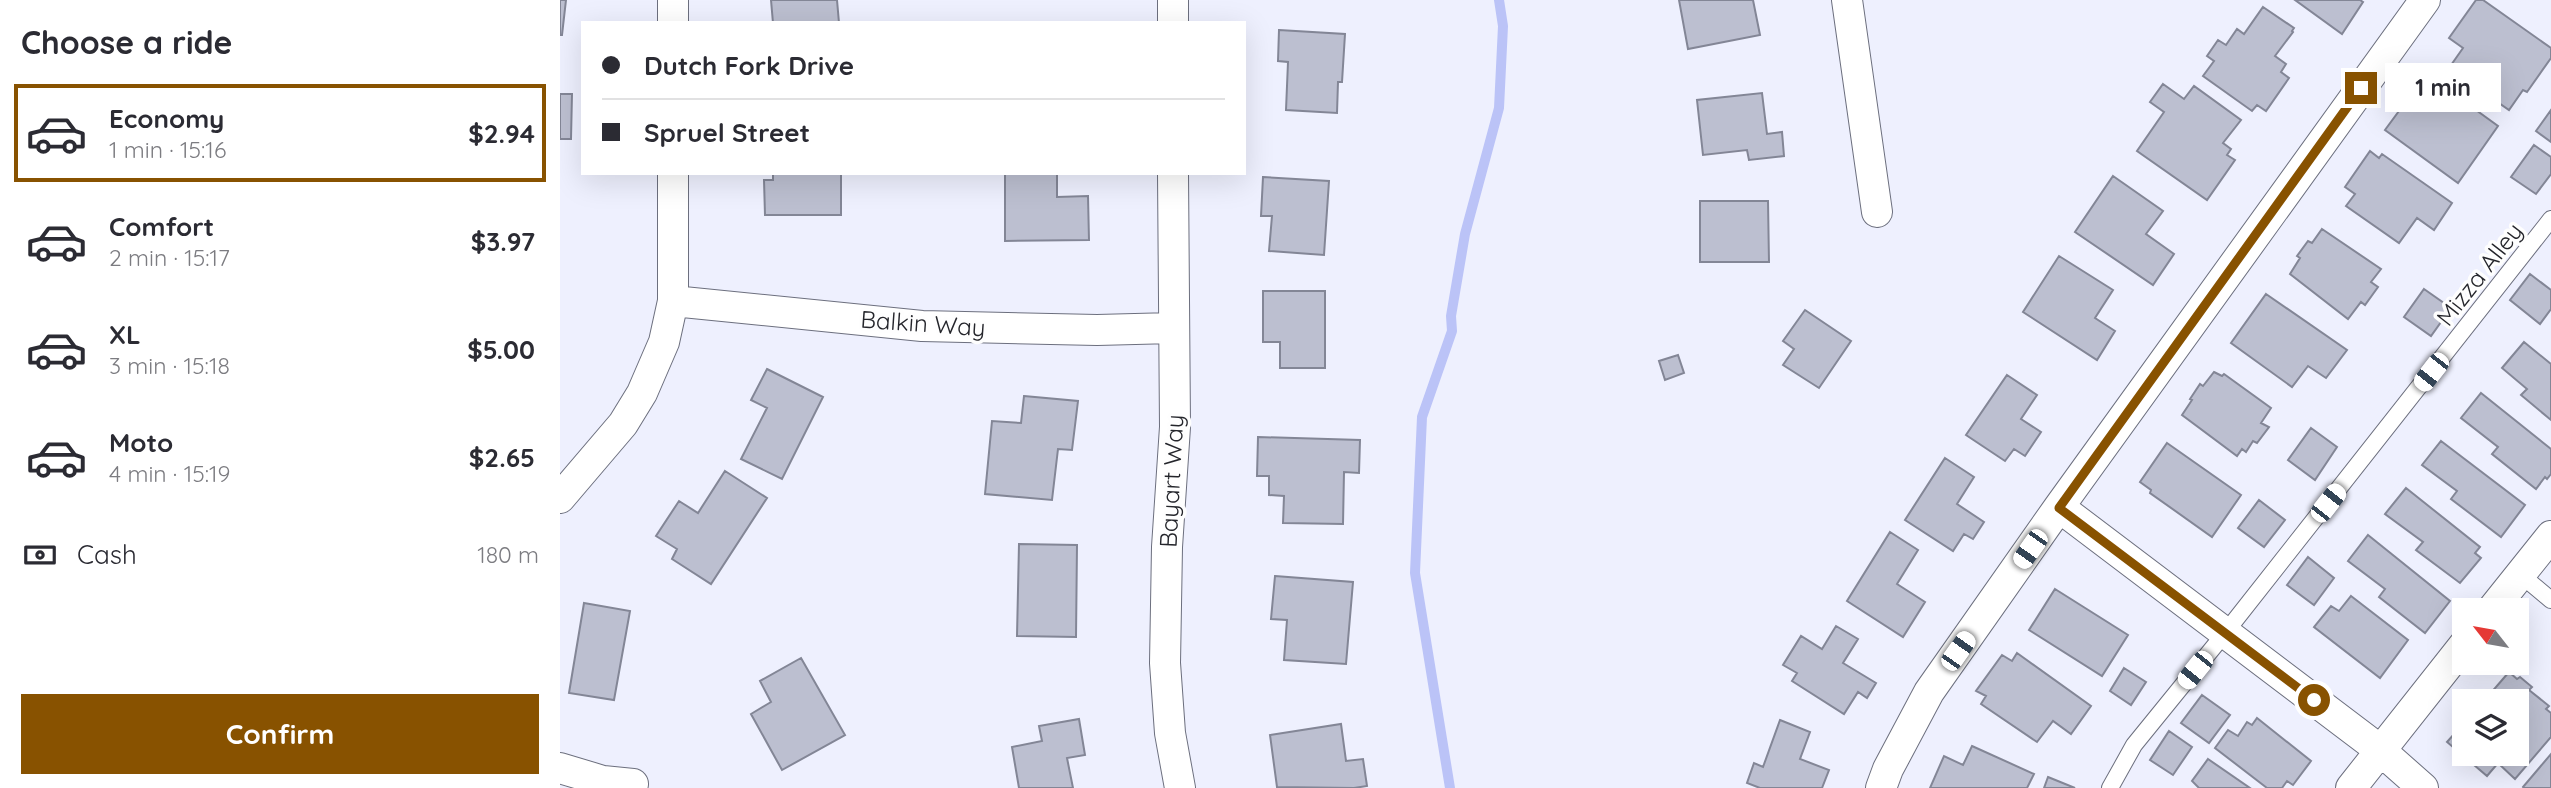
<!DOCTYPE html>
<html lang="en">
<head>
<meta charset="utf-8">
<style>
  :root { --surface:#fff; --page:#f7f7f7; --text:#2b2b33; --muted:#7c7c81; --line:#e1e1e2; --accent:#885200 }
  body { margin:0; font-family:Quicksand,sans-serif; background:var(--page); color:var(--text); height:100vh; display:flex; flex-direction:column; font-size:26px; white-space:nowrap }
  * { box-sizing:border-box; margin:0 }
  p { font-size:23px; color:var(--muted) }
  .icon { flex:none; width:38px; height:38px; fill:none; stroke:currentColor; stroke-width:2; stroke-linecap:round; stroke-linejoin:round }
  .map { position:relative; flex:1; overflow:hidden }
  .panel { display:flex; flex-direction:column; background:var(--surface); width:560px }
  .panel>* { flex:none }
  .guide { position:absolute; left:21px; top:21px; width:665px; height:154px; border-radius:0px; box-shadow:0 7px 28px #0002; display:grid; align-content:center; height:154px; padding:0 21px; background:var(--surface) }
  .needle { width:46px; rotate:301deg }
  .buttons { position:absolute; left:1892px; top:598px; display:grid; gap:14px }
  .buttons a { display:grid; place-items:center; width:77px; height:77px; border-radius:0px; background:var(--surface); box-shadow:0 7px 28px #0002; font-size:35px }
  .end { position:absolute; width:32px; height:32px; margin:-16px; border:9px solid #885200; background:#fff; box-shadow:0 0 0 4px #fff }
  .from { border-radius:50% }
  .bubble { position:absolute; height:49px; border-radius:0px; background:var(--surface); box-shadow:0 7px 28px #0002; font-size:23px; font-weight:800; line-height:49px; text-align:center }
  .car { position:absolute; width:21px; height:42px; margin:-21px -10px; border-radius:9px; box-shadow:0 0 5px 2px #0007; background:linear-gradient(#fff 24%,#345 0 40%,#fff 0 76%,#345 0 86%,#fff 0) }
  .guide b { display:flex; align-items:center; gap:24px; height:66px; font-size:26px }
  .guide b+b { border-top:2px solid var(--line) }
  .guide i { width:18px; height:18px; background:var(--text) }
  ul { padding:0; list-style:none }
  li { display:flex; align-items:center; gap:21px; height:98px; margin:0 14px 10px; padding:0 7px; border:4px solid transparent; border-radius:0px }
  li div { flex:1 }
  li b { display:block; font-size:26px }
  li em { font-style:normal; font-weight:800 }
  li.active { border-color:var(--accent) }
  li>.icon { width:63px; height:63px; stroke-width:1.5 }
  h2 { padding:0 21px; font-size:32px; line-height:84px }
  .pay { display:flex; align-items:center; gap:18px; height:77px; padding:0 21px; font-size:26px }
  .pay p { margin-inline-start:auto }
  .primary-button { display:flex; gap:14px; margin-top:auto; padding:14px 21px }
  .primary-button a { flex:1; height:80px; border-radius:0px; background:var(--accent); color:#fff; font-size:28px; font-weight:800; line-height:80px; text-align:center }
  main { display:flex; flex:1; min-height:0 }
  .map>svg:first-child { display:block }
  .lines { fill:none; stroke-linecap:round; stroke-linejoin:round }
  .stream { stroke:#bbc3f7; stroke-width:10 }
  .building { fill:#bcbfd0; stroke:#838696; stroke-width:2 }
  .lane-casing { stroke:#6c6f7e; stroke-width:18 }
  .street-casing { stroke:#6c6f7e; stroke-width:32 }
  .lane { stroke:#fff; stroke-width:16 }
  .street { stroke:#fff; stroke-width:30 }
  .route { stroke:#885200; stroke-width:9 }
  .labels { text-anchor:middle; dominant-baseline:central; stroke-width:7; stroke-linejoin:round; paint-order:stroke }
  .street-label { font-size:24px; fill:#24252b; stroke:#fefefe }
</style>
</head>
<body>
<main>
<section class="panel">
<h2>Choose a ride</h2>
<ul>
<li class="active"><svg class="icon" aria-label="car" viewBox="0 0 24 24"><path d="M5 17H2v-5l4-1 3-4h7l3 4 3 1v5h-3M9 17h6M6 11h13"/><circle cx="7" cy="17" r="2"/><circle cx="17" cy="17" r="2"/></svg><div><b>Economy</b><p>1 min · 15:16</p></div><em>$2.94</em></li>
<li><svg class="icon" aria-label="car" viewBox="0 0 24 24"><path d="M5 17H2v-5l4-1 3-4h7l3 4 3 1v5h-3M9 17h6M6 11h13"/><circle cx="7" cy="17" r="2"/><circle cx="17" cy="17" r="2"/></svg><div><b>Comfort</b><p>2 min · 15:17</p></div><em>$3.97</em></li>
<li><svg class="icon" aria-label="car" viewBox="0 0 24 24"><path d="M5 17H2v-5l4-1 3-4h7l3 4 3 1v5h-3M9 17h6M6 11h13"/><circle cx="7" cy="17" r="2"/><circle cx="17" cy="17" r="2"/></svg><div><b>XL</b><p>3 min · 15:18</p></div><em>$5.00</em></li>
<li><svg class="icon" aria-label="car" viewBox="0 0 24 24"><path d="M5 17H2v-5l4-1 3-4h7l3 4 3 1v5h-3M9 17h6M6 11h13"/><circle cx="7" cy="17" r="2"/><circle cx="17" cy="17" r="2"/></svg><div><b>Moto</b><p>4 min · 15:19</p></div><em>$2.65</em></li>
</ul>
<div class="pay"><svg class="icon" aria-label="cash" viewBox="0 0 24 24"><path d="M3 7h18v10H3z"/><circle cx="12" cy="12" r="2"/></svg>Cash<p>180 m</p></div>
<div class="primary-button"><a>Confirm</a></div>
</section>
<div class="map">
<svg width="1991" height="788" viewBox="0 0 1991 788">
  <rect width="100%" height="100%" fill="#eef0fe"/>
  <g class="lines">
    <!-- stream -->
    <path class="stream" d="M890 788 855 573 862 417 892 331 891 316 905 234 939 108 943 26 939 0"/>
  </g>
  <!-- building -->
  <path class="building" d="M0 0H6L2 35H0Z
    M211 0H277L279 23H213Z
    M1119 0H1193L1200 35 1128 49Z
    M1735 0H1800L1803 2 1782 34Z
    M1916 0H1923L1991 48V58L1967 92 1963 90 1949 110 1889 68 1903 48 1889 38Z
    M1703 7 1734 28 1732 31 1733 32 1715 56 1726 64 1721 72 1729 78 1706 111 1697 105 1692 111 1643 76 1654 61 1647 56 1658 40 1666 45 1677 29 1684 34Z
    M719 30 785 34 782 82H778L777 113 726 110 728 62 718 61Z
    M1603 84 1624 99 1634 86 1681 120 1663 143 1671 149 1667 155 1675 160 1647 200 1577 151 1604 112 1590 102Z
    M1880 84 1938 126 1898 183 1825 130 1856 88 1869 98Z
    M1202 93 1207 134 1222 132 1224 156 1189 160 1187 150 1143 155 1137 100Z
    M0 94H12L11 139H0Z
    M1991 110V142L1976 131Z
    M1974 145 1991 157V174L1976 194 1951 177Z
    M1810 151 1819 158 1822 154 1892 203 1874 230 1857 218 1839 243 1786 206 1795 194 1785 187Z
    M213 173H281V215H205L204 180H213Z
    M445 173H497V197L528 196 529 240 445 241Z
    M1553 176 1603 211 1586 234 1614 254 1593 285 1515 232Z
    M703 177 769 181 764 255 709 251 712 216H701Z
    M1140 201H1208L1209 262H1140Z
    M1762 229 1821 269 1811 282 1818 287 1805 305 1801 302 1788 319 1730 274 1740 258 1737 256 1748 241 1752 243Z
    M1499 256 1553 290 1535 318 1555 331 1537 360 1463 312Z
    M1970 274 1991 290V309L1980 324 1950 300Z
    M1864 289 1891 308 1871 336 1844 317Z
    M703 291H765V368H720V342H703Z
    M1706 294 1787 350 1766 378 1748 366 1732 387 1671 343Z
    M1245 310 1291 341 1259 388 1223 365 1234 349 1223 341Z
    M1964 342 1991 364V420L1961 395 1967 389 1942 368Z
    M1118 355 1124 373 1105 380 1099 361Z
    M207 369 263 397 222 479 181 459 207 408 191 400Z
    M1654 372 1662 376 1664 374 1711 408 1701 423 1709 427 1697 443 1693 441 1686 452 1682 449 1677 456 1622 415 1632 400 1630 399 1640 384 1643 386Z
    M1447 375 1477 395 1461 419 1481 432 1465 456 1454 449 1445 461 1406 435Z
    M1921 393 1991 449V474L1987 479 1985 477 1976 489 1932 454 1938 447 1901 418Z
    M464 396 518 401 512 450 498 449 492 500 425 494 432 421 461 423Z
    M1751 428 1777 447 1755 480 1728 460Z
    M698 437 800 440 799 473 784 472 783 524 723 523 724 496 709 495V476H697Z
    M1881 441 1965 505 1941 537 1891 499 1897 491 1862 465Z
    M1607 443 1681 495 1652 537 1590 493 1591 490 1580 482Z
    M1385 458 1414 477 1397 504 1424 522 1413 539 1404 534 1393 551 1345 520Z
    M165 471 207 498 151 584 112 559 117 549 96 536 119 501 138 513Z
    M1846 488 1920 547 1915 553 1921 558 1900 583 1856 550 1863 542 1825 514Z
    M1699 500 1725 520 1704 547 1678 528Z
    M1330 532 1358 550 1337 584 1365 602 1343 637 1287 601Z
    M1808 535 1890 601 1865 633 1819 597 1825 589 1788 561Z
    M459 544 517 545 516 637 457 636Z
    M1748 557 1774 578 1754 605 1727 585Z
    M715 576 793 582 786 664 724 660 727 620 711 619Z
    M1495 589 1568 635 1542 676 1469 630Z
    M1791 596 1848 640 1820 678 1754 627 1771 606 1779 611Z
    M24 603 70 611 54 700 9 693Z
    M1276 626 1298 639 1283 663 1316 683 1307 698 1298 692 1284 714 1232 681 1237 673 1223 665 1241 636 1262 649Z
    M1457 653 1531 706 1511 734 1493 721 1477 742 1421 704 1426 696 1416 691 1442 655 1452 661Z
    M241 658 285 735 222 770 191 714 211 702 200 681Z
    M1564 668 1586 682 1571 705 1550 691Z
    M1949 672 1957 679 1960 677 1972 687 1969 690 1989 706 1986 709 1991 713V737L1955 779 1938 763 1927 776 1887 742 1904 723V754H1956V702H1923Z
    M1642 695 1670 715 1649 743 1621 723Z
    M1697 718 1751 761 1733 785 1727 781 1722 788H1707L1655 748 1668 730 1678 736 1687 722 1692 725Z
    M519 719 525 755 507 758 513 788H459L452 747 482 741 479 726Z
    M1220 720 1250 732 1240 759 1269 770 1262 788H1200L1187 783 1194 763 1203 767Z
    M781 724 786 761 803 759 807 786 794 788 717 787 710 735Z
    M1609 731 1632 747 1613 775 1590 760Z
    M1412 746 1474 774 1467 788H1370L1384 756 1403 765Z
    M1991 754V788H1964L1963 787Z
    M1648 759 1690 788H1639L1632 781Z
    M1488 777 1515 788H1484Z"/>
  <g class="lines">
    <!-- lane casing -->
    <g class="lane-casing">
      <path id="lane" d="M1960 574 1991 600
        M1550 788 1574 745 1665 633 1991 219"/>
    </g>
    <!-- street casing -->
    <g class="street-casing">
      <path id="street" d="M113 0V23
        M613 0V23
        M1287 0 1317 212
        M613 173 615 427 607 547 605 663 610 733 620 788
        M113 301 362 326 537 330 613 328
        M0 498 63 424 82 393 104 342 113 301V173
        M1499 507 1820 750 1863 788
        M1931 611 1991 536
        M0 768 43 781 73 784
        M1321 788 1328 769 1369 692 1499 507 1865 0
        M1791 788 1904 645"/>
    </g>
    <!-- lane -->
    <use href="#lane" class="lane"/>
    <!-- street -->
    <use href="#street" class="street"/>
  </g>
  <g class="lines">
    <!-- route -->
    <path class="route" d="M1754 700 1499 508 1801 88"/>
  </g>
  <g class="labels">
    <!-- street labels -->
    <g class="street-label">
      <text transform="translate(1919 274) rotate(-52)">Mizza Alley</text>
      <text transform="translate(363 323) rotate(4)">Balkin Way</text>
      <text transform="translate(611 481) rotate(-87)">Bayart Way</text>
    </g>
  </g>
</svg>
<div class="buttons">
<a><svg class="needle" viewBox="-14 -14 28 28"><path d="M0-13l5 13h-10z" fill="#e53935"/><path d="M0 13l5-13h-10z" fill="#7c7c81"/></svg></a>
<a><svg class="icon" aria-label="layers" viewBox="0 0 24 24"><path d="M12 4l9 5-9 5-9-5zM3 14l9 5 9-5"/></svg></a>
</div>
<i class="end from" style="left:1754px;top:700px"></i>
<i class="end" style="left:1801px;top:88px"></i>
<div class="bubble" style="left:1825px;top:63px;width:116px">1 min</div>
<i class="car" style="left:1871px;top:372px;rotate:218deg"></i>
<i class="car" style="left:1768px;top:503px;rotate:38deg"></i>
<i class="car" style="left:1470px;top:549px;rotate:215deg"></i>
<i class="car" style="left:1398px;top:651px;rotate:35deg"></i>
<i class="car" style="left:1635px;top:670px;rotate:219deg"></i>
<div class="guide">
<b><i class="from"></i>Dutch Fork Drive</b>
<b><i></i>Spruel Street</b>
</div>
</div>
</main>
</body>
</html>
